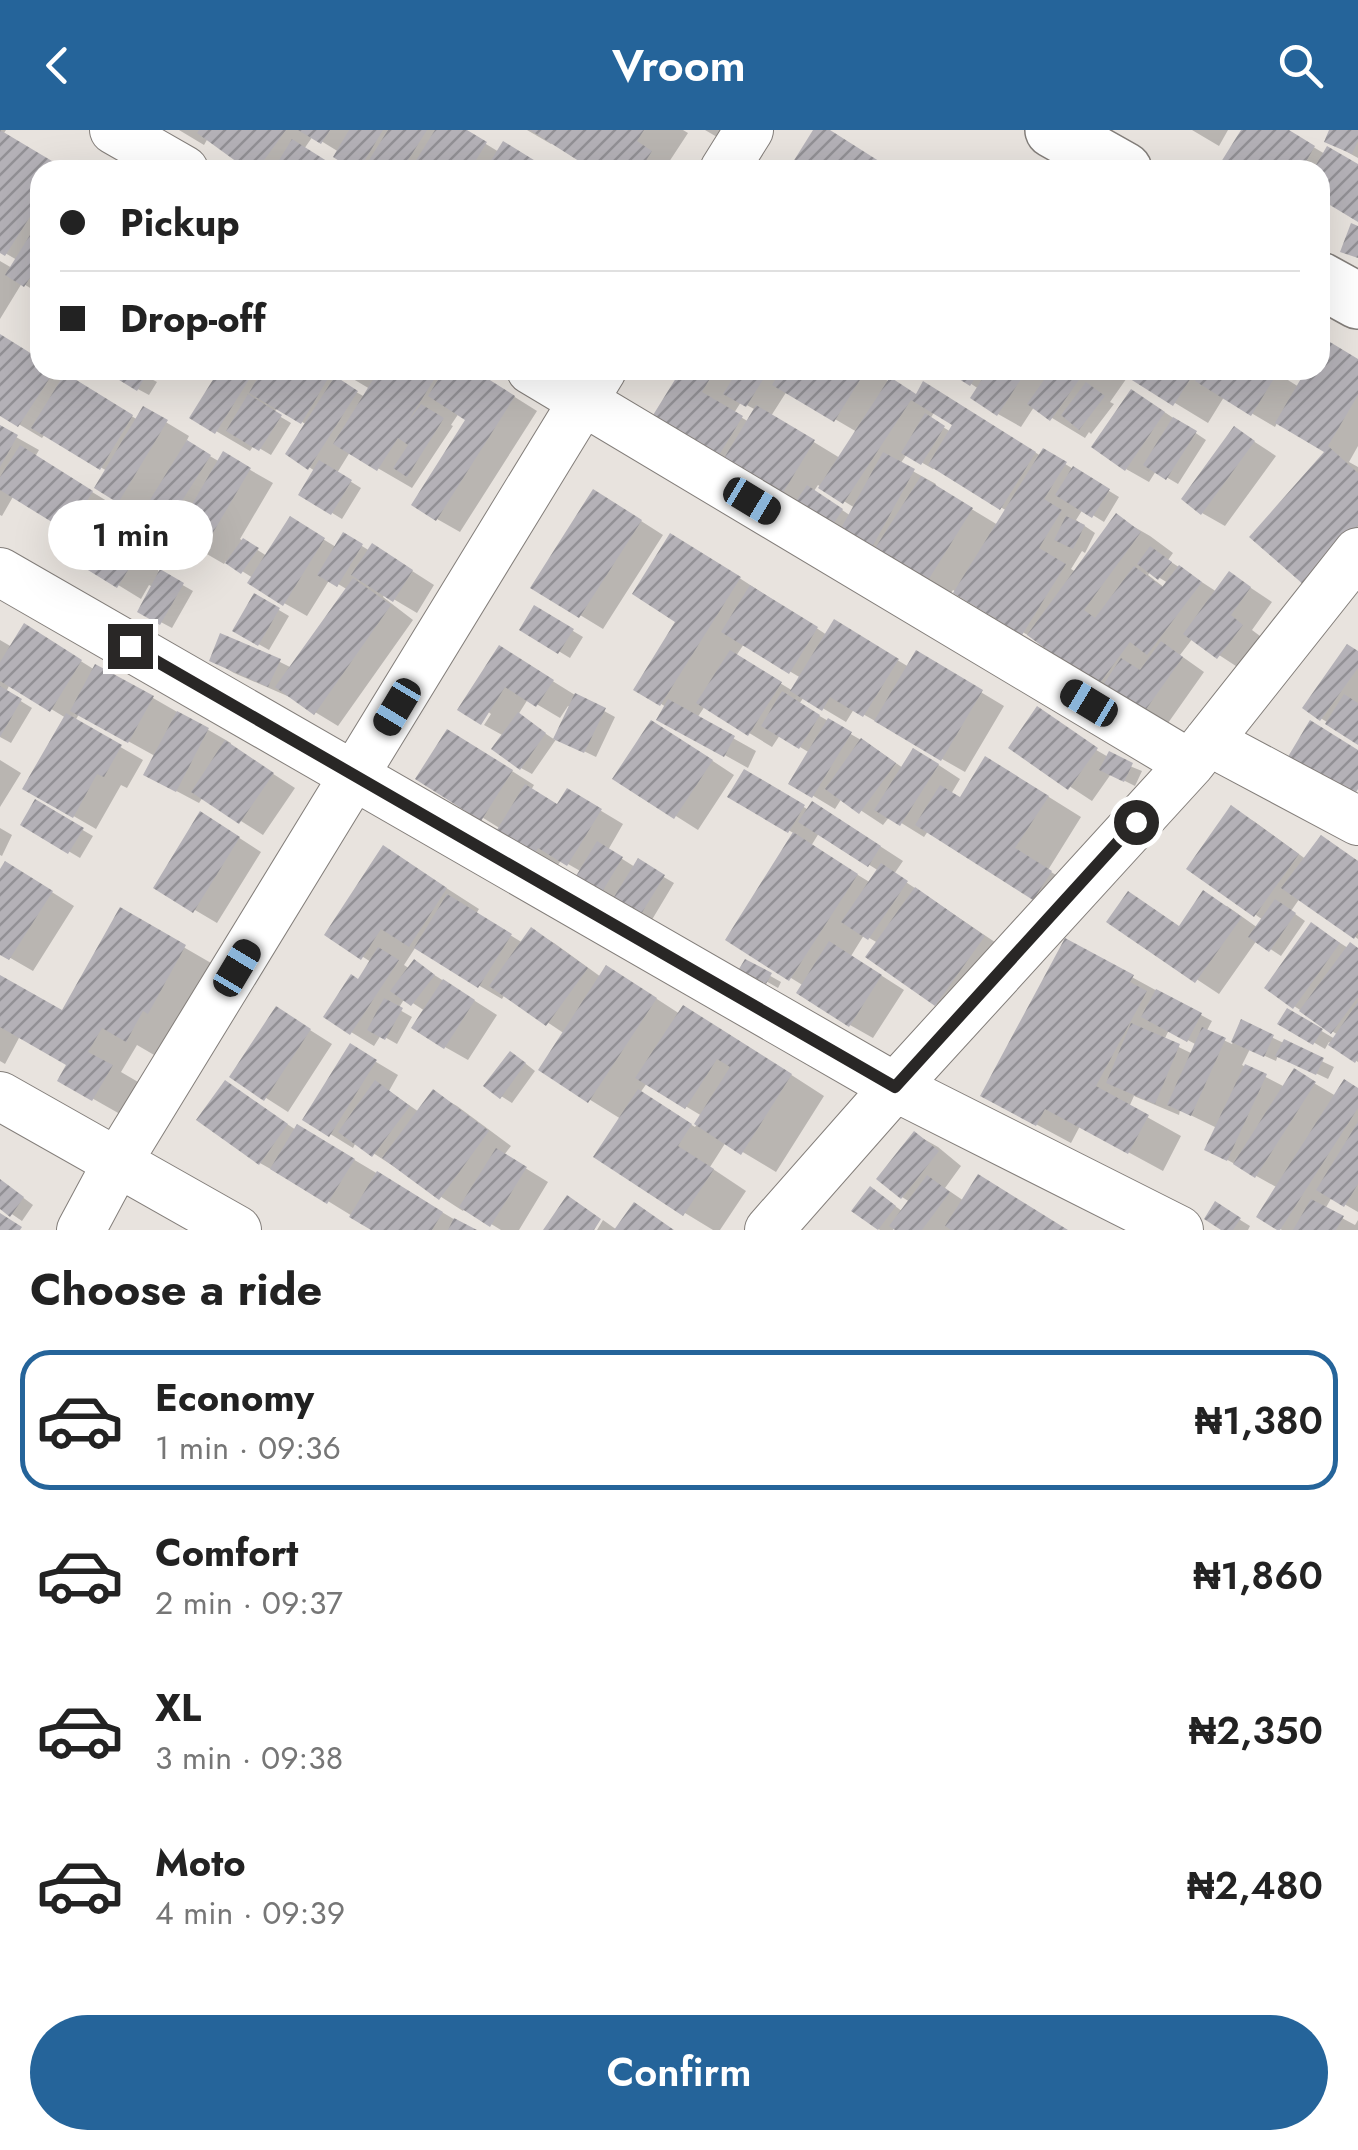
<!DOCTYPE html>
<html lang="en">
<head>
<meta charset="utf-8">
<style>
  :root { --surface:#fff; --page:#f2f2f2; --text:#222; --muted:#767676; --line:#e0e0e0; --accent:#25649a }
  body { margin:0; font-family:Jost,sans-serif; background:var(--page); color:var(--text); height:100vh; display:flex; flex-direction:column; font-size:38px; white-space:nowrap }
  * { box-sizing:border-box; margin:0 }
  p { font-size:32px; color:var(--muted) }
  .icon { flex:none; width:55px; height:55px; fill:none; stroke:currentColor; stroke-width:2; stroke-linecap:round; stroke-linejoin:round }
  .map { position:relative; height:1100px; overflow:hidden }
  .drawer { display:flex; flex-direction:column; background:var(--surface); flex:1 }
  .drawer>* { flex:none }
  .banner { position:absolute; left:30px; top:30px; width:1300px; height:220px; border-radius:30px; box-shadow:0 10px 40px #0002; display:grid; align-content:center; height:220px; padding:0 30px; background:var(--surface) }
  .end { position:absolute; width:45px; height:45px; margin:-22px; border:12px solid #292726; background:#fff; box-shadow:0 0 0 5px #fff }
  .from { border-radius:50% }
  .bubble { position:absolute; height:70px; border-radius:35px; background:var(--surface); box-shadow:0 10px 40px #0002; font-size:32px; font-weight:600; line-height:70px; text-align:center }
  .car { position:absolute; width:30px; height:60px; margin:-30px -15px; border-radius:12px; box-shadow:0 0 8px 2px #0007; background:linear-gradient(#222 24%,#8ab4d8 0 40%,#222 0 76%,#8ab4d8 0 86%,#222 0) }
  .banner b { display:flex; align-items:center; gap:35px; height:95px; font-size:38px }
  .banner b+b { border-top:2px solid var(--line) }
  .banner i { width:25px; height:25px; background:var(--text) }
  ul { padding:0; list-style:none }
  li { display:flex; align-items:center; gap:30px; height:140px; margin:0 20px 15px; padding:0 10px; border:5px solid transparent; border-radius:30px }
  li div { flex:1 }
  li b { display:block; font-size:38px }
  li em { font-style:normal; font-weight:600 }
  li.active { border-color:var(--accent) }
  li>.icon { width:90px; height:90px; stroke-width:1.5 }
  h2 { padding:0 30px; font-size:45px; line-height:120px }
  .action { display:flex; gap:20px; margin-top:auto; padding:20px 30px }
  .action a { flex:1; height:115px; border-radius:60px; background:var(--accent); color:#fff; font-size:40px; font-weight:600; line-height:115px; text-align:center }
  header { display:flex; justify-content:space-between; align-items:center; height:130px; padding:0 30px; background:var(--accent); color:#fff; font-size:45px; font-weight:600 }
  .map>svg:first-child { display:block }
  .shadow { fill:#0003; fill-rule:evenodd }
  .building { fill:url(#building-hatch) }
  .lines { fill:none; stroke-linecap:round; stroke-linejoin:round }
  .minor-casing { stroke:#837e7a; stroke-width:50 }
  .tertiary-casing { stroke:#837e7a; stroke-width:58 }
  .minor { stroke:#fff; stroke-width:48 }
  .tertiary { stroke:#fff; stroke-width:55 }
  .route { stroke:#292726; stroke-width:12 }
</style>
</head>
<body>
<header><svg class="icon" aria-label="back" viewBox="0 0 24 24"><path d="M15 5l-7 7 7 7"/></svg>Vroom<svg class="icon" aria-label="search" viewBox="0 0 24 24"><circle cx="10" cy="10" r="6"/><path d="M15 15l6 6"/></svg></header>
<div class="map">
<svg width="1358" height="1100" viewBox="0 0 1358 1100">
  <defs>
    <pattern id="building-hatch" width="6" height="6" patternUnits="userSpaceOnUse" patternTransform="scale(2.5)"><rect width="6" height="6" fill="#b4b1b7"/><path d="M-1 1l2-2M0 6l6-6M5 7l2-2" fill="none" stroke="#929095"/></pattern>
  </defs>
  <rect width="100%" height="100%" fill="#e8e3de"/>
  <!-- shadow -->
  <path class="shadow" d="M0 0H6L4 3 64 40H40V164L22 153 0 189V131L12 138 17 130 0 120Z
    M179 0H463L499 22 548 40H358L339 22 313 6 304 19 338 40H253L208 8 204 15Z
    M527 0H683L688 3 669 32 681 40H598L553 12 551 14Z
    M705 0H722L717 7Z
    M1192 0H1228L1219 16Z
    M1244 0H1285L1325 24 1358 37V89L1320 66V40H1219Z
    M1329 0H1358V28L1327 11 1331 1Z
    M0 206 40 231V240H55L138 290 144 279 189 306 186 312 220 332 224 325 273 353 240 409 267 426 313 403 336 417 344 405 370 421 395 430 434 455 417 483 385 464 383 467 413 490 338 596 292 568 234 543 212 530 280 532 292 538 348 460 330 449 307 486 284 473 253 448 226 431 224 434 176 406 179 401 145 380 142 384 97 357 107 341 45 304 42 308 0 283Z
    M1320 220 1358 231V316L1349 332 1358 337V451L1328 321 1278 291 1275 297 1224 267 1208 293 1129 245 1110 272 1114 274 1091 304 1089 302 1085 308 1034 277 1021 297 998 284 979 259 950 240H1272L1299 257 1304 250 1286 240H1320Z
    M102 240H144L142 244 157 252 149 265Z
    M222 240H317L365 267 370 259 338 240H472L537 281 460 402 437 389 469 290 459 283 451 295 453 296 412 358 350 322 337 343 361 358 342 389 301 364 315 341 289 324 307 295 278 277 274 283 291 293 271 325 254 315 250 321 192 287Z
    M684 240H867L917 266 958 274 1041 326 1044 321 1119 367 1104 392 1083 379 1076 390 1095 403 1085 423 1082 421 1071 439 1076 442 1117 387 1150 406 1173 423 1168 430 1217 462 1230 444 1272 472 1252 500 1264 509 1242 540 1193 508 1180 525 1204 542 1161 603 1049 518 953 460 951 463 717 328ZM787 261 857 302 840 328 771 286ZM741 272 756 280 749 292 734 283ZM935 281 956 294 951 302 930 289ZM907 324 933 339 935 337 1007 381 998 395 935 357 936 354 900 334ZM818 355 855 378 851 386 814 361ZM1150 442 1168 453 1165 458 1148 445Z
    M1154 275 1206 310 1178 354 1156 341 1149 352 1126 339Z
    M0 298 39 320 35 327 115 376 110 384 170 421 158 441 193 461 172 498 140 481 153 457 149 455 141 469 66 423 77 404 14 365 2 386 0 385Z
    M1235 299 1276 326 1225 396 1202 383Z
    M616 375 663 405 603 499 534 457Z
    M704 425 827 505 857 506 909 537 917 524 1004 576 965 642 854 579 846 592 804 567 799 574 873 617 903 638 937 634 960 649 951 664 961 669 1020 649 1081 687 1048 740 1084 763 1068 788 928 701 924 707 890 686 883 695 842 668 835 679 792 653 810 623 780 605 772 617 705 576 697 588 756 621 748 638 660 589 666 577 637 559 678 491ZM744 514 801 548 793 561 736 526Z
    M255 466 289 486 269 520 235 501Z
    M535 478 583 507 570 528 522 499Z
    M0 510 12 517 47 510 95 540 153 568 231 613 230 616 295 658 263 705 203 667 199 673 169 657 155 626 79 584 75 591 143 630 127 658 121 655 96 699 25 658 66 588 10 554 6 562 32 578 11 613 0 607Z
    M1358 523V612L1305 578Z
    M522 532 575 565 615 587 596 627 557 608 532 644 521 638 504 606 484 595 491 584 487 581ZM528 569 560 588 568 576 571 577 555 610 518 585Z
    M675 606 734 645 698 700 616 648Z
    M1086 614 1110 628 1142 641 1135 656 1111 644 1092 671 1011 618Z
    M471 615 534 655 531 660 558 676 568 661 623 694 608 720 635 737 638 732 674 753 650 793 611 771 582 742 561 730 554 742 501 699 419 648Z
    M0 630 21 643 0 677Z
    M745 642 807 679 835 687 903 731 894 744 1017 827 970 893 936 874 878 813 864 805 851 826 904 860 873 908 850 895 804 856 728 809 795 704 731 666ZM819 703 879 741 871 753 811 716Z
    M36 673 93 706 80 728 23 694Z
    M1232 679 1255 692 1307 730 1322 708 1358 731V809L1300 768 1291 781 1305 791 1281 826 1257 810 1219 864 1110 792 1179 797 1227 776 1258 798 1263 790 1190 738Z
    M0 698 12 705 2 726 0 725Z
    M224 698 261 722 217 793 156 757Z
    M384 718 479 779 476 784 523 813 532 800 554 813 601 847 640 858 680 884 717 897 824 966 776 1042 726 1012 710 1037 746 1061 720 1100H713L685 1083 597 1026 621 989 542 940 565 904 505 864 502 869 415 818 404 835 410 839H425L497 885 468 930 445 917 425 881 405 868 398 879 412 887 397 914 381 905 374 916 351 902 359 852 371 832 327 804ZM647 953 702 986 695 997 640 963Z
    M0 743 28 747 74 776 33 841 0 822Z
    M121 781 218 837 161 929 137 915 121 942 145 956 127 988 60 950 69 934 20 906 5 934 0 931V848L63 883Z
    M1312 795 1348 818 1358 819V932L1329 912 1325 919 1281 893 1288 881 1335 909 1338 905 1294 876Z
    M1066 811 1212 891 1206 902 1232 914 1242 893 1334 937 1328 949 1278 925 1276 931 1250 919 1242 935 1285 957 1295 942 1336 966 1358 960V1082L1332 1067 1325 1079 1355 1095 1358 1090V1100H1282L1260 1086 1278 1058 1208 1019 1217 998 1180 980 1179 985 1134 966 1129 977 1181 1006 1163 1041 1080 996 1071 1013 1017 984ZM1169 900 1197 915 1193 924 1164 910Z
    M746 832 781 852 778 858 743 838Z
    M299 893 332 914 288 982 232 946Z
    M351 917 398 945 389 961 419 982 434 963 457 976 511 1016 504 1025 548 1052 519 1100H501L465 1078 463 1081 356 1012 353 1018 306 989Z
    M521 930 535 941 512 973 501 966Z
    M226 953 296 1000 321 1010 472 1100H375L284 1044 283 1046 260 1033Z
    M915 1004 938 1017 961 1036 945 1058 964 1071 1065 1100H899L895 1097 893 1100H880L855 1081 881 1065 903 1082 910 1072 902 1067Z
    M0 1056 13 1060 33 1075 22 1091 0 1076Z
    M1216 1075 1250 1096 1248 1100H1226Z
    M603 1090 617 1100H597Z"/>
  <!-- building -->
  <path class="building" d="M0 0 62 37 60 40H40V71L5 126 0 123Z
    M199 0H286L257 40H248L197 3Z
    M298 0H330L321 14Z
    M349 0H383L359 40H353L333 27Z
    M388 0H427L402 40H368L364 38Z
    M435 0H467L487 12 470 40H410Z
    M530 0H644L637 11 652 21 640 40H593Z
    M813 0H830L893 40H788Z
    M1241 0H1289L1315 16 1301 40H1216Z
    M1329 0H1358V11L1352 24 1324 12Z
    M292 9 341 40H273Z
    M503 11 550 40H485Z
    M1327 16 1358 34V92L1320 69V40H1313Z
    M40 89V132L24 157 5 145Z
    M1351 93 1358 96V128L1340 122Z
    M0 204 40 229V240H55L18 297 0 286Z
    M1325 209 1358 229V265L1328 316 1358 343V395L1304 455 1249 407 1324 322 1275 293 1306 240H1320V217Z
    M114 240H141L147 244 137 261 111 245Z
    M219 240H255L215 304 189 288Z
    M262 240H321L330 245 301 294 249 263Z
    M379 240H440L407 293 421 274 444 288 407 347 393 338 408 315 398 308 377 341 333 314Z
    M444 240H474L515 266 436 391 411 375 465 290 428 266Z
    M681 240H715L702 262 743 286 716 330 650 290Z
    M738 240H769L746 277 723 264Z
    M781 240H866L834 292 772 255Z
    M945 240H980L970 256Z
    M988 240H1027L997 286 970 268Z
    M1051 240H1086L1050 291 1027 274Z
    M1116 240H1196L1173 276Z
    M1202 240H1275L1278 242 1251 286 1195 251Z
    M65 243 133 285 100 340 31 298Z
    M335 246 358 261 308 340 285 324Z
    M890 247 916 264 923 251 1036 322 1000 380 928 335 952 295 911 270 843 374 818 358Z
    M1086 252 1105 266 1079 300 1061 285Z
    M1131 259 1165 282 1125 341 1091 317Z
    M248 264 282 285 259 321 226 301Z
    M756 275 815 310 781 366 723 330Z
    M143 276 168 290 118 373 94 358Z
    M925 283 945 296 921 335 901 323Z
    M1173 287 1197 301 1166 350 1143 335Z
    M0 295 18 305 0 337Z
    M1234 296 1255 311 1201 385 1181 369Z
    M187 310 211 325 166 396 143 381Z
    M20 315 93 361 68 402 0 360V347Z
    M1043 318 1067 332 1044 369 1062 380 1039 418 1066 434 1022 505 953 463Z
    M223 321 251 338 201 423 173 407Z
    M883 322 915 339 871 419 839 402Z
    M319 330 352 350 331 385 298 365Z
    M1073 336 1110 359 1092 388 1055 365Z
    M921 346 973 378 927 452 874 420Z
    M807 355 843 379 825 407 788 383Z
    M593 359 642 390 579 488 530 458Z
    M94 372 149 406 117 458 62 424Z
    M1116 383 1141 402 1084 480 1095 488 1134 436 1162 457 1179 435 1202 452 1147 525 1130 512 1097 557 1027 505Z
    M290 386 325 408 283 476 247 453Z
    M1066 386 1085 395 1073 419 1054 410Z
    M343 402 363 414 337 457 317 445Z
    M670 403 741 447 660 576 633 560 675 492 632 464Z
    M243 408 259 418 241 444 225 433Z
    M372 413 413 440 393 472 351 445Z
    M1150 416 1172 432 1158 450 1137 434Z
    M160 439 184 453 160 495 137 482Z
    M1229 441 1251 457 1231 485 1243 495 1217 529 1183 504Z
    M353 448 391 475 314 585 275 557Z
    M750 455 818 497 789 544 721 502Z
    M254 463 280 478 258 516 232 501Z
    M534 475 574 499 558 524 519 500Z
    M834 489 899 529 863 587 830 567 822 581 790 561Z
    M24 493 82 530 50 582 0 551V532Z
    M220 503 281 529 268 557 209 531Z
    M1161 511 1183 527 1137 592 1097 564 1121 528 1140 540Z
    M1347 514 1358 521V538L1320 591 1302 578Z
    M499 515 554 550 536 577 505 557 481 595 457 580Z
    M730 520 782 552 748 606 696 573Z
    M916 520 983 560 941 631 874 591Z
    M95 534 154 566 128 613 70 581Z
    M0 556 22 569 0 607Z
    M782 561 820 585 799 619 761 596Z
    M575 563 606 578 584 623 553 609Z
    M1344 564 1358 573V615L1325 594Z
    M668 569 735 606 724 627 656 590Z
    M1037 576 1098 618 1068 660 1008 618Z
    M177 581 209 598 176 662 143 645Z
    M518 582 546 603 520 640 491 619Z
    M66 583 122 615 104 647 97 644 73 688 22 659Z
    M828 588 852 602 812 668 788 654Z
    M651 590 713 630 674 689 612 649Z
    M1310 590 1358 620V659L1348 675 1283 635Z
    M447 599 513 640 481 691 415 649Z
    M861 608 896 633 859 684 825 659Z
    M225 610 274 643 239 694 191 662Z
    M913 618 939 634 900 696 874 680Z
    M1109 621 1133 633 1124 652 1099 640Z
    M985 626 1049 666 1015 718 1052 741 1033 770 915 695 940 655 960 667Z
    M744 639 805 675 788 703 727 667Z
    M525 654 557 674 567 658 602 679 567 736 538 718 530 731 492 708Z
    M35 669 84 698 68 724 20 695Z
    M812 671 881 716 868 737 798 692Z
    M1231 675 1299 724 1254 787 1186 739Z
    M200 681 240 707 193 783 153 758Z
    M793 702 858 744 789 851 725 810Z
    M1321 705 1358 731V803L1354 809 1281 758Z
    M597 711 623 727 599 767 573 751Z
    M383 715 447 758 409 817 381 799 361 830 324 805Z
    M638 728 665 745 638 789 611 772Z
    M5 731 53 761 9 830 0 825V739Z
    M881 733 908 751 868 810 841 792Z
    M915 757 985 806 935 876 865 827Z
    M1203 760 1242 787 1195 853 1106 792 1128 761 1179 796Z
    M447 764 512 804 478 858 414 818Z
    M1275 769 1296 783 1269 822 1248 807Z
    M120 777 186 815 148 884 143 881 126 912 102 898 88 922 113 935 92 971 57 951 66 935 0 897V845L62 880Z
    M1311 792 1340 813 1293 879 1264 858Z
    M531 797 588 838 546 896 489 856Z
    M1065 808 1134 845 1130 852 1147 861 1096 956 1149 985 1128 1024 1045 979 1036 996 980 966Z
    M829 811 882 845 849 897 796 863Z
    M1350 812 1358 818V867L1331 904 1299 881Z
    M378 817 399 830 350 905 323 887 351 844 358 849Z
    M414 829 435 845 411 876 390 861Z
    M745 829 772 843 766 854 739 839Z
    M606 835 657 868 588 973 538 940Z
    M443 849 475 870 444 919 411 898Z
    M1156 859 1202 883 1187 912 1141 887Z
    M384 868 403 878 385 910 367 900Z
    M1358 872V928L1355 933 1328 915Z
    M683 875 792 944 741 1025 694 994 730 937 717 929 685 979 635 948Z
    M276 876 311 899 264 971 229 947Z
    M1287 878 1323 899 1313 915 1277 894Z
    M1241 889 1274 905 1264 927 1231 912Z
    M1131 893 1180 914 1155 974 1106 953Z
    M1202 897 1226 908 1191 986 1167 975Z
    M1284 909 1324 928 1316 945 1275 926Z
    M350 913 377 930 329 1007 302 990Z
    M510 921 526 933 500 969 483 956Z
    M1245 934 1267 944 1227 1031 1204 1020Z
    M1294 938 1316 952 1255 1048 1233 1034Z
    M1344 949 1358 958V978L1280 1100H1277L1256 1087Z
    M225 950 288 994 259 1035 196 990Z
    M375 950 410 976 372 1027 338 1002Z
    M433 959 489 1001 439 1070 382 1028Z
    M638 959 692 994 678 1016 714 1039 683 1086 593 1027Z
    M1358 992V1054L1344 1077 1316 1060Z
    M297 994 355 1029 327 1074 270 1039Z
    M914 1001 939 1021 901 1069 876 1049Z
    M496 1018 527 1037 490 1097 459 1077Z
    M377 1041 443 1082 432 1100H371L349 1087Z
    M978 1044 1068 1100H951L945 1096Z
    M927 1045 950 1062 922 1100H895L889 1096Z
    M0 1049 24 1067 10 1087 0 1079Z
    M870 1056 896 1076 878 1100 851 1081Z
    M567 1065 601 1089 594 1100H543Z
    M1311 1069 1344 1086 1336 1100H1293Z
    M1215 1071 1241 1088 1233 1100H1221L1204 1089Z
    M634 1072 674 1100H614Z
    M0 1083 22 1097 20 1100H0Z
    M454 1088 477 1100H448Z"/>
  <g class="lines">
    <!-- minor casing -->
    <g class="minor-casing">
      <path id="minor" d="M114 0 184 40
        M724 40 749 0
        M531 240 1190 634
        M0 442 895 957 1179 1100
        M1208 611 1358 691
        M0 966 237 1100
        M81 1100 118 1031 602 240
        M769 1100 895 957 1190 634 1358 422"/>
    </g>
    <!-- tertiary casing -->
    <g class="tertiary-casing">
      <path id="tertiary" d="M1053 0 1124 40
        M1320 150 1358 171"/>
    </g>
    <!-- minor -->
    <use href="#minor" class="minor"/>
    <!-- tertiary -->
    <use href="#tertiary" class="tertiary"/>
  </g>
  <g class="lines">
    <!-- route -->
    <path class="route" d="M130 516 895 957 1136 692"/>
  </g>
</svg>
<i class="end from" style="left:1136px;top:692px"></i>
<i class="end" style="left:130px;top:516px"></i>
<div class="bubble" style="left:48px;top:370px;width:165px">1 min</div>
<i class="car" style="left:752px;top:371px;rotate:121deg"></i>
<i class="car" style="left:1089px;top:573px;rotate:301deg"></i>
<i class="car" style="left:397px;top:577px;rotate:211deg"></i>
<i class="car" style="left:237px;top:838px;rotate:31deg"></i>
<div class="banner">
<b><i class="from"></i>Pickup</b>
<b><i></i>Drop-off</b>
</div>
</div>
<section class="drawer">
<h2>Choose a ride</h2>
<ul>
<li class="active"><svg class="icon" aria-label="car" viewBox="0 0 24 24"><path d="M5 17H2v-5l4-1 3-4h7l3 4 3 1v5h-3M9 17h6M6 11h13"/><circle cx="7" cy="17" r="2"/><circle cx="17" cy="17" r="2"/></svg><div><b>Economy</b><p>1 min · 09:36</p></div><em>₦1,380</em></li>
<li><svg class="icon" aria-label="car" viewBox="0 0 24 24"><path d="M5 17H2v-5l4-1 3-4h7l3 4 3 1v5h-3M9 17h6M6 11h13"/><circle cx="7" cy="17" r="2"/><circle cx="17" cy="17" r="2"/></svg><div><b>Comfort</b><p>2 min · 09:37</p></div><em>₦1,860</em></li>
<li><svg class="icon" aria-label="car" viewBox="0 0 24 24"><path d="M5 17H2v-5l4-1 3-4h7l3 4 3 1v5h-3M9 17h6M6 11h13"/><circle cx="7" cy="17" r="2"/><circle cx="17" cy="17" r="2"/></svg><div><b>XL</b><p>3 min · 09:38</p></div><em>₦2,350</em></li>
<li><svg class="icon" aria-label="car" viewBox="0 0 24 24"><path d="M5 17H2v-5l4-1 3-4h7l3 4 3 1v5h-3M9 17h6M6 11h13"/><circle cx="7" cy="17" r="2"/><circle cx="17" cy="17" r="2"/></svg><div><b>Moto</b><p>4 min · 09:39</p></div><em>₦2,480</em></li>
</ul>
<div class="action"><a>Confirm</a></div>
</section>
</body>
</html>
